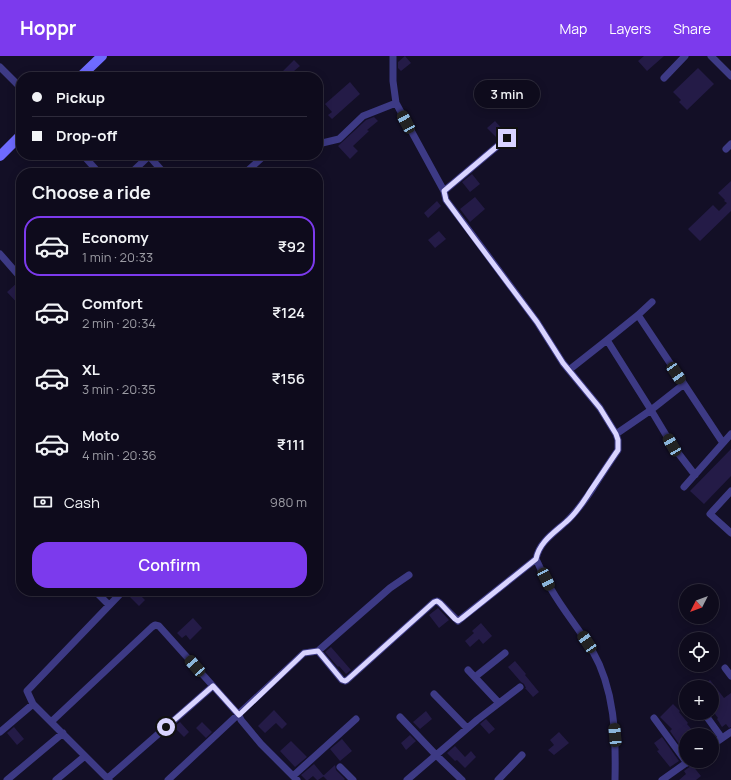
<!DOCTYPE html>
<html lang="en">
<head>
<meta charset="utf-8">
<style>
  :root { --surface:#0e0b1c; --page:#171425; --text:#f1f3f6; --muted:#9b9ba3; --line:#2e2b3b; --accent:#7c3aed }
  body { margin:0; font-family:Manrope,sans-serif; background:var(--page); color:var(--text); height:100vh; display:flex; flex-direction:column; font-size:15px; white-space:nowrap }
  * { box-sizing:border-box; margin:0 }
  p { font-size:13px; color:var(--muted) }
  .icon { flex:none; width:22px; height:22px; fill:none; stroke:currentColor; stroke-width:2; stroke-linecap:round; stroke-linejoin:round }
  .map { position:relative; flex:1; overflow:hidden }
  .panel { position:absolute; left:16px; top:112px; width:307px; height:428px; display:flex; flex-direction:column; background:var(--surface); border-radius:16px; box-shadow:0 2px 10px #0003,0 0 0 1px var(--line) }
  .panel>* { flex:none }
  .top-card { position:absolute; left:16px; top:16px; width:307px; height:88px; border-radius:16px; box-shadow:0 2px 10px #0003,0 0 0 1px var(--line); display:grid; align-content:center; height:88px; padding:0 16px; background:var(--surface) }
  .needle { width:26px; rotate:228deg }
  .tools { position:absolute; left:679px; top:528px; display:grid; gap:8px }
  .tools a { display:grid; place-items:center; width:40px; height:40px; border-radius:50%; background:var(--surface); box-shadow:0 2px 10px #0003,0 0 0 1px var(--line); font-size:20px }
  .end { position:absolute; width:18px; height:18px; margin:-9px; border:5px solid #d9d4ff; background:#111; box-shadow:0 0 0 2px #111 }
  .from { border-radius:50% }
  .bubble { position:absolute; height:28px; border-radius:14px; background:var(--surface); box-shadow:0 2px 10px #0003,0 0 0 1px var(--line); font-size:13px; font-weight:600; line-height:28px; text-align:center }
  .car { position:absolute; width:12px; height:24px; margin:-12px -6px; border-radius:5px; box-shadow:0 0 3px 1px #0007; background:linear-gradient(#222 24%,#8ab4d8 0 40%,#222 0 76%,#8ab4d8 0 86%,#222 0) }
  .top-card b { display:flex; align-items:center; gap:14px; height:38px; font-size:15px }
  .top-card b+b { border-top:1px solid var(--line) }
  .top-card i { width:10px; height:10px; background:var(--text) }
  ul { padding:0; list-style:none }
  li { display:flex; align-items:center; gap:12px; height:60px; margin:0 8px 6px; padding:0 8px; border:2px solid transparent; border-radius:16px }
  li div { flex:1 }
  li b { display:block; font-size:15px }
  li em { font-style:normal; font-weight:600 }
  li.current { border-color:var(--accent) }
  li>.icon { width:36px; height:36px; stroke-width:1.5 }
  h2 { padding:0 16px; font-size:18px; line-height:48px }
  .pay { display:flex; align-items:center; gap:10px; height:44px; padding:0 16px; font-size:15px }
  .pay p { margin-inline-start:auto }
  .cta { display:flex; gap:8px; margin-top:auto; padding:8px 16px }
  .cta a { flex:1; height:46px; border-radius:16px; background:var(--accent); color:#fff; font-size:16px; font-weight:600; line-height:46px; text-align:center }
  header { display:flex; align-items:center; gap:24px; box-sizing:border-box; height:56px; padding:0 20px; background:var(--accent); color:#fff }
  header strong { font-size:19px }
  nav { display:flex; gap:22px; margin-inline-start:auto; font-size:14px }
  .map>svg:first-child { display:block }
  .building { fill:#241b47 }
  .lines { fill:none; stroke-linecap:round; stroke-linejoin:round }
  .street { stroke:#3d3a85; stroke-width:7 }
  .secondary { stroke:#6f6bff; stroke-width:10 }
  .route { stroke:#d9d4ff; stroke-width:5 }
</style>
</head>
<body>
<header>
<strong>Hoppr</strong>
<nav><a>Map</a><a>Layers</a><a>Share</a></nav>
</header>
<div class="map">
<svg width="731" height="724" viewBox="0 0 731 724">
  <rect width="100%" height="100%" fill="#130f26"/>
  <!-- building -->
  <path class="building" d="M405 0 411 7 401 15 398 12V6Z
    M644 0H664L647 15 638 5Z
    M294 4 300 10 294 15 300 21H287L282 16Z
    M698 12 714 28 687 54 679 46 681 44 673 36Z
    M350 26 360 38 332 63 328 59 332 56 325 48Z
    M374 61 378 65 367 74 369 75 353 90 358 95 350 103 338 90 366 64Z
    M495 65 506 77 498 83 487 72Z
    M472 118 480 128 470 136 462 126Z
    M731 125V155L700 185 688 173 713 149 719 155 727 147 724 145 725 144 718 137Z
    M475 141 485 153 470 166 460 153Z
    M437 145 441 150 428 162 424 157Z
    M439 175 446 183 435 192 428 184Z
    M18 226 21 227V251L7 236Z
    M731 393V420L704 448 690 435Z
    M128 535H136L145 544 139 550 127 538Z
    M438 552 449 564 439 572 429 559Z
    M193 562 202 572 190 584 186 579 182 582 177 577Z
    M481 567 492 580 483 588 479 583 470 591 465 585 474 577 472 575Z
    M331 591 351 614 346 618 339 610 338 611 325 596Z
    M515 605 526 618 525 619 539 636 533 641 525 632H526L524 628 521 626 508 611Z
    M710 624 724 642 731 637V671L729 672 726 668 722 671 717 663 718 662 712 654V631H701Z
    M673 648 680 655 679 656 688 667 687 668 694 676 690 679H686V682L679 688 670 675 672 673 660 661Z
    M274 654 287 668 282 673 276 667 265 677 258 670Z
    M426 655 432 663 420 673 413 666Z
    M486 663 495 673 489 678 480 668Z
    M180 666 189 676 184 681 174 671Z
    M202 666 212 676 206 682 196 672Z
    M14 671 24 683 17 689 7 677Z
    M559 676 569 687 554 699 548 694 554 689 550 684Z
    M410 679 416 685 406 694 401 687Z
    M662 681 679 705 670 711 657 695 659 694 654 687Z
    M342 683 352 695 340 705 330 693Z
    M291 685 307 701 295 711 280 695Z
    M455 690 465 701 471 695 476 701 465 712 457 704 455 705 447 697Z
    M314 708 324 720 318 724H317L313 720 308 724H306L301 719Z
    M335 709 336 714 345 723 344 724H327L323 720Z
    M692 709 701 720 696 724H679L686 718 684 715Z"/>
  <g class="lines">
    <!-- street -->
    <path class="street" d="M393 0V25L396 47 444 135 446 144 471 177 537 266 563 307 600 352 616 378 618 384V394C610 406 601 419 593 432 585 444 577 456 566 466 555 476 539 486 536 503 541 513 545 524 551 533 563 554 579 573 592 594 615 634 616 679 615 724
      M711 0 731 20
      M0 11 21 32
      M664 22 685 0
      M318 88 339 83 363 60 396 47
      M726 93 731 88
      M83 99 99 117
      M131 117 149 100 164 117
      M245 117 265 99
      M444 135 507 82
      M0 198 21 222
      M638 259 684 328
      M607 284 638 259 652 246
      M569 314 607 284 651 354 672 389 695 419
      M616 378 651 354 684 328 723 387
      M684 431 731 378
      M731 435 710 458 731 477
      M95 535 109 549
      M318 595 342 624 345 625 347 624 434 546 437 545 440 547 458 565 536 503
      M725 612 731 620
      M468 614 499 647
      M475 621 505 597
      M434 638 467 672
      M704 657 722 682
      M400 661 436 699 462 724
      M654 662 687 707
      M51 666 152 571 155 569 159 570 239 659 241 664 261 688 297 724
      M0 676 33 648
      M712 689 731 676
      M340 711 353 724
      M293 720 356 663
      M108 722 213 630
      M7 724 63 677
      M56 724 85 700
      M109 724 33 648 27 635 123 535
      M168 724 304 597 318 595 390 532 409 519
      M407 724 477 664 520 631
      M498 724 522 699
      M662 724 689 705"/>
    <!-- secondary -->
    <path class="secondary" d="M80 21 102 0
      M0 100 21 79"/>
  </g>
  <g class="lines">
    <!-- route -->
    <path class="route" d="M166 671 213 630 239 659 304 597 318 595 342 624 345 625 347 624 434 546 437 545 440 547 455 563 458 565 461 563 536 503C539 486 555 476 566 466 577 457 583 446 591 434 600 421 609 407 618 394V384L616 378 600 352 563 307 537 266 471 178 446 144 444 135 507 82"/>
  </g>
</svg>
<div class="tools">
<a><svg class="needle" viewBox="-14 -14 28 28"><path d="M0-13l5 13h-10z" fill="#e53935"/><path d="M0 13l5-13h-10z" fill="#9b9ba3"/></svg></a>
<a><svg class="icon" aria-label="locate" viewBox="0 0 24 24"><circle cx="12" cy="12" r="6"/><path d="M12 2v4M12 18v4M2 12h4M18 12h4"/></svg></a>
<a>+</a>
<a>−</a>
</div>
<i class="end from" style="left:166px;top:671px"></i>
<i class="end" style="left:507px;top:82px"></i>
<div class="bubble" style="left:474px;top:24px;width:66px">3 min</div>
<i class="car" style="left:406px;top:66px;rotate:332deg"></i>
<i class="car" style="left:676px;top:317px;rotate:146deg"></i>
<i class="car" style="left:672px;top:389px;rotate:330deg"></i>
<i class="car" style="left:546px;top:523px;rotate:154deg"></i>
<i class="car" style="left:587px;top:586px;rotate:326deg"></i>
<i class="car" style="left:195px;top:610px;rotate:319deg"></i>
<i class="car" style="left:615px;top:679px;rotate:355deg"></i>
<div class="top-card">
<b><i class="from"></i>Pickup</b>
<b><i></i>Drop-off</b>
</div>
<section class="panel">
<h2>Choose a ride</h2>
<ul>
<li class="current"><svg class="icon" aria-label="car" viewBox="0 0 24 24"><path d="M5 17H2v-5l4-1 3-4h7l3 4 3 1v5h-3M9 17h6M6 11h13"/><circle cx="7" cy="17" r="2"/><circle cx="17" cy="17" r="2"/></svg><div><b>Economy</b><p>1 min · 20:33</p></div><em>₹92</em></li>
<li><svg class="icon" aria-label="car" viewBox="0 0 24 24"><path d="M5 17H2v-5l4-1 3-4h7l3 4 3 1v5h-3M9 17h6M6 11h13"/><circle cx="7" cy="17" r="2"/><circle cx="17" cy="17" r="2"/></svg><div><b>Comfort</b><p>2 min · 20:34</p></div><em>₹124</em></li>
<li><svg class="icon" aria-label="car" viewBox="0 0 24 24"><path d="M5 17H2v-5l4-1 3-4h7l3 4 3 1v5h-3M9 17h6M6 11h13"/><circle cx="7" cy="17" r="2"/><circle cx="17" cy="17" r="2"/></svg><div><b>XL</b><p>3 min · 20:35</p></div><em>₹156</em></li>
<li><svg class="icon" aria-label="car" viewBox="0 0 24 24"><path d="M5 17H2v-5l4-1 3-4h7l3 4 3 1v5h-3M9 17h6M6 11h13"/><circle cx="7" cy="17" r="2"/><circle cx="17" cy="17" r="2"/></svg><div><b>Moto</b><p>4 min · 20:36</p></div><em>₹111</em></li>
</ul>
<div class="pay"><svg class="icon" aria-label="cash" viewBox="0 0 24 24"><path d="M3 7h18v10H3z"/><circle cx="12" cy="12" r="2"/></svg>Cash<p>980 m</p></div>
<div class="cta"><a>Confirm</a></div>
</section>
</div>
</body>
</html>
